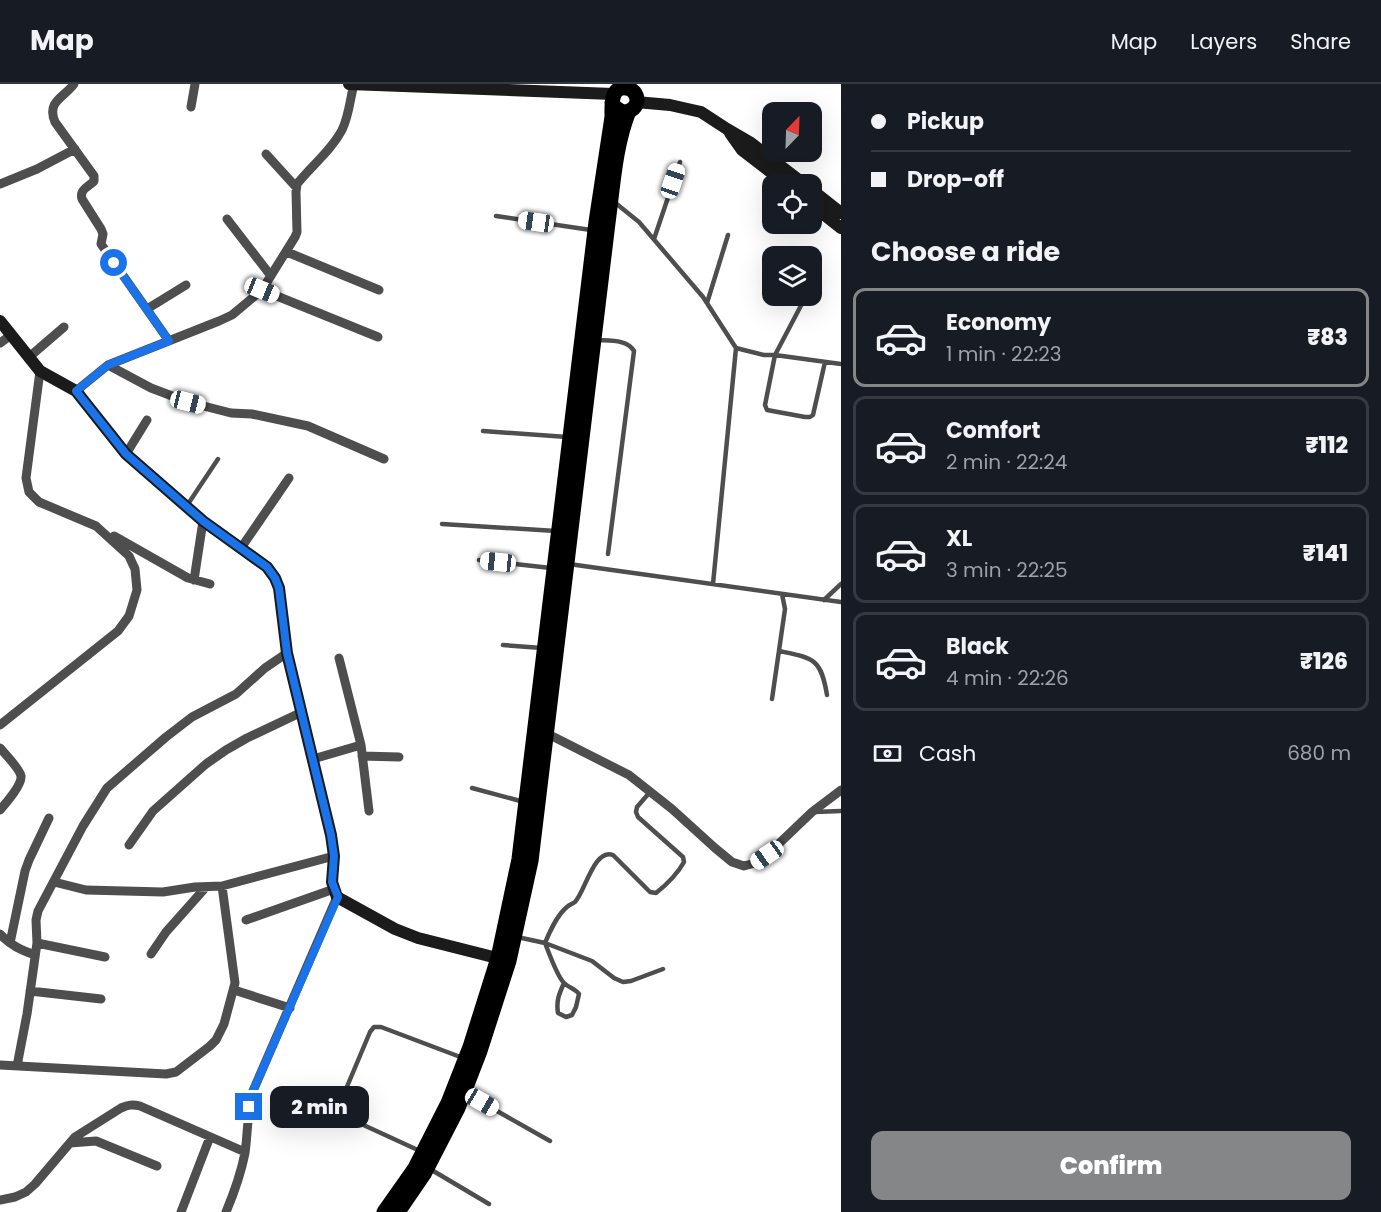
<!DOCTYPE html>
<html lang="en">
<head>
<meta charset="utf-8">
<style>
  :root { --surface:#171b24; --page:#242831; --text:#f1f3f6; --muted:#9ea1a6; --line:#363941; --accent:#858687 }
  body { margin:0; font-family:Poppins,sans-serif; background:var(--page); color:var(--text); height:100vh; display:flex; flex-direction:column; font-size:22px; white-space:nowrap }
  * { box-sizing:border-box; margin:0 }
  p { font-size:20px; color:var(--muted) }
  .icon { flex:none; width:33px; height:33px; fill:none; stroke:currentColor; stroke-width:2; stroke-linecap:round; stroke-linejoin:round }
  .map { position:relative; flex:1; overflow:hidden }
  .side { display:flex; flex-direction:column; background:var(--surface); width:540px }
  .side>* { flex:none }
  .top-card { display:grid; align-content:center; height:132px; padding:0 30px; background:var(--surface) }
  .needle { width:39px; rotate:23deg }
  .buttons { position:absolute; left:762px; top:18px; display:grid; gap:12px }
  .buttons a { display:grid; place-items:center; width:60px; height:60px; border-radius:12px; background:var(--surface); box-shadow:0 6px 24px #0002; font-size:30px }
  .end { position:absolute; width:27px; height:27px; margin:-14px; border:8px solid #1a73e8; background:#fff; box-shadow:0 0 0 3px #fff }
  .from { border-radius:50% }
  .bubble { position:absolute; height:42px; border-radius:12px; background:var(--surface); box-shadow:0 6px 24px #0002; font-size:20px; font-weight:800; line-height:42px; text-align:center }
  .car { position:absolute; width:18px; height:36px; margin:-18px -9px; border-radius:8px; box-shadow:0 0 4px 2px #0007; background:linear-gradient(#fff 24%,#345 0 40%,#fff 0 76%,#345 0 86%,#fff 0) }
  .top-card b { display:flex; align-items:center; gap:21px; height:57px; font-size:22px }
  .top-card b+b { border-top:2px solid var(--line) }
  .top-card i { width:15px; height:15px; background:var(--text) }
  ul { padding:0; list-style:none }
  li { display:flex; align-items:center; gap:18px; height:99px; margin:0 12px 9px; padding:0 18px; border:3px solid var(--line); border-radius:12px }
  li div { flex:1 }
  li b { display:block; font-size:22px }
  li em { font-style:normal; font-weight:800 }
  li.on { border-color:var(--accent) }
  li>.icon { width:54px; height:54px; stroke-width:1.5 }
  h2 { padding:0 30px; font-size:27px; line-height:72px }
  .pay { display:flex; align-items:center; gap:15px; height:66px; padding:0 30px; font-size:22px }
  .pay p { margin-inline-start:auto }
  .cta { display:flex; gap:12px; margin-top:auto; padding:12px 30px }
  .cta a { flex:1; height:69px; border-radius:12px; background:var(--accent); color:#fff; font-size:24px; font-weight:800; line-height:69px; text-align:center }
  header { display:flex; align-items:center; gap:36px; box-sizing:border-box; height:84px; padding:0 30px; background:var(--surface); border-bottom:2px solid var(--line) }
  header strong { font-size:28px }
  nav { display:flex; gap:33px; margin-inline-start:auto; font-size:21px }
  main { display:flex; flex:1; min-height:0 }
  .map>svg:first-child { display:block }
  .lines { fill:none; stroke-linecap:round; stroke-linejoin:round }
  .lane { stroke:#4e4e4e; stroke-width:4.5 }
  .street { stroke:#4e4e4e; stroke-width:9 }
  .secondary { stroke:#1b1b1b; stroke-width:12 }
  .primary { stroke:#000; stroke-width:15 }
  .route { stroke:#1a73e8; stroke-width:8 }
</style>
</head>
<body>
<header>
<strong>Map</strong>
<nav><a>Map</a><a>Layers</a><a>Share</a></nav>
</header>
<main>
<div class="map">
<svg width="841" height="1128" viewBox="0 0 841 1128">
  <rect width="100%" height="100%" fill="#fff"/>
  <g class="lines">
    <!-- lane -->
    <path class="lane" d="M613 117 639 138 703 213 736 264 764 271H775L806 212
      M496 132 591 146
      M654 155 680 78
      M707 219 728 151
      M596 256C609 257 627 255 634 267L608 470
      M825 278 813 331 810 333H805L767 326 765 321 775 271 841 280
      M483 347 567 353
      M188 420 218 375
      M442 440 556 447
      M479 476 551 484
      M569 480 841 518
      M713 500 736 264
      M824 516 841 500
      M503 561 542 564
      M779 567C813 574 821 574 827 611
      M772 615 785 525 782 510
      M472 704 524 718
      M815 728 841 727
      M517 853 545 859C549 849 558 830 567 823 569 821 572 820 575 818 585 808 594 764 613 771L650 808 656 809C666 801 678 789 684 778L683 773 638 733 636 728 637 723 650 708
      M564 899C559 910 556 917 558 929L566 933 572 931 576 923 579 910C575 904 569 904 564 899 557 892 549 869 545 859L592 877 614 894 623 898 631 897 663 885
      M346 1005 370 948 374 943H381L463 974
      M467 1010 550 1057
      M346 1033 420 1067
      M430 1085 489 1120"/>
    <!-- street -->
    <path class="street" d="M74 0C65 13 46 17 55 38L94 92V97C89 103 79 105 82 115L101 145 103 150 101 160 169 257
      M191 23 195 0
      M266 70 296 103
      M0 100 37 85 75 65
      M227 135 271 192
      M287 168 379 206
      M262 206 378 253
      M147 225 186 201
      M0 259 11 251
      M28 274 64 243
      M108 281 151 304 188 318 231 329 252 330 308 342 384 375
      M76 307 108 281 219 237 232 231 262 206 295 153 297 148 296 108 297 100C311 82 331 67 342 46 349 32 350 15 354 0
      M126 370 147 336
      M114 452 188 494 210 500
      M241 464 289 394
      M194 496 203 437
      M339 574 361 661 369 727
      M0 641 118 547 129 532 137 506 135 485 129 472 96 442 39 418 29 408 26 394 40 287
      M546 649 629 691 672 725 715 764 732 778 744 782 755 779 767 771 812 728 841 706
      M0 664C5 670 20 685 21 692 22 701 6 719 0 726
      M362 672 399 673
      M313 675 361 661
      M129 761 153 727 206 680 226 666 247 654 302 628
      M54 798 86 806 163 808 195 803 222 802
      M246 836 334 805
      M0 850C10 861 21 866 35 871
      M10 859 25 787 29 776 49 734
      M37 859 105 873
      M151 870 166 848 206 803
      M234 906 290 924
      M30 907 101 915
      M0 981 166 990 176 988 210 962 216 956 224 940 235 899 222 802 334 772
      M17 982 27 930 37 859 36 836 38 827 83 742 107 704 166 653 192 633 236 610 265 584 287 569
      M70 1059 96 1057 157 1082
      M0 1116 15 1113 26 1108 35 1100 75 1053 121 1024C128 1021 132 1020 140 1022L245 1068
      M181 1128 210 1053
      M226 1128C234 1109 241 1089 245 1069 248 1048 247 1028 253 1007L337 813"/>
    <!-- secondary -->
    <path class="secondary" d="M349 0 613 10
      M636 18 670 21 701 28 727 45 751 59 804 100
      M730 49 742 66 786 100
      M812 106 841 129
      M812 121 841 144
      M0 237 40 287 76 307 126 370 203 437 267 483 275 494 279 504 287 569 331 751 334 772 332 798 337 813 395 845 418 854 505 876"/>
    <!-- primary -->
    <path class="primary" d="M384 1128 415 1084 448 1019 470 963 498 874 519 775 596 138 612 33C612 23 610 2 626 4 629 4 632 6 634 8 645 22 623 38 612 19
      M398 1128 424 1090 458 1024 480 967 509 877 531 777 608 139C613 102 615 62 629 27"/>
  </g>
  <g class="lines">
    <!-- route -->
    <path class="route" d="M114 179 169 257 108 281 76 307 126 370 203 437 267 483 275 494 279 504 287 569 331 751 334 772 332 798 338 813 253 1007 249 1023"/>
  </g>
</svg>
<div class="buttons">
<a><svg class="needle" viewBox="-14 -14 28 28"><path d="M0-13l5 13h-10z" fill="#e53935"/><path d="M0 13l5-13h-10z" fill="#9ea1a6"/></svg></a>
<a><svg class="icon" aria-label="locate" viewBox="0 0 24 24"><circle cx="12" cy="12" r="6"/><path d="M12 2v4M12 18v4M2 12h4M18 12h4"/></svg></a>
<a><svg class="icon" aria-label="layers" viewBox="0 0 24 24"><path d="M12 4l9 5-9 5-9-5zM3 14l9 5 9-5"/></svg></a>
</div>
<i class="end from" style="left:114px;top:179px"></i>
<i class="end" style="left:249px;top:1023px"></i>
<div class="bubble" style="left:270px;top:1002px;width:99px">2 min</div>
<i class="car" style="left:673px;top:97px;rotate:19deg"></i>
<i class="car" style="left:536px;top:138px;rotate:278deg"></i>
<i class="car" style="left:262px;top:206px;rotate:112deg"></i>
<i class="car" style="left:188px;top:318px;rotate:104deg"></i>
<i class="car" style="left:498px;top:478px;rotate:276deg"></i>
<i class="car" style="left:767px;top:771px;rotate:235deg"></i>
<i class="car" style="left:482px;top:1018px;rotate:120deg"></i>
</div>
<section class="side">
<div class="top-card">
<b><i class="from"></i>Pickup</b>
<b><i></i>Drop-off</b>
</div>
<h2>Choose a ride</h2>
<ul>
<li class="on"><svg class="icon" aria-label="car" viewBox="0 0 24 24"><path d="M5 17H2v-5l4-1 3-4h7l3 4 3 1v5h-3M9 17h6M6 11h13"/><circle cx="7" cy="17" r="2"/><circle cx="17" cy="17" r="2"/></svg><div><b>Economy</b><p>1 min · 22:23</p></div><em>₹83</em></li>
<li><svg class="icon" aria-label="car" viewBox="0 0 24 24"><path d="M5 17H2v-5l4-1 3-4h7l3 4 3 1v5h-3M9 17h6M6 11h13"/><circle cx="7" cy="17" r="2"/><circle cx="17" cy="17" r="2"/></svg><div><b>Comfort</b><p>2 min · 22:24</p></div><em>₹112</em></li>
<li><svg class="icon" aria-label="car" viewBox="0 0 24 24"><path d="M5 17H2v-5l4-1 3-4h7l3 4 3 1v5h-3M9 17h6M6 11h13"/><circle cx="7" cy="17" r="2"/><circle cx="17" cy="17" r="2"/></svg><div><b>XL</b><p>3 min · 22:25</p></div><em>₹141</em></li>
<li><svg class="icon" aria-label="car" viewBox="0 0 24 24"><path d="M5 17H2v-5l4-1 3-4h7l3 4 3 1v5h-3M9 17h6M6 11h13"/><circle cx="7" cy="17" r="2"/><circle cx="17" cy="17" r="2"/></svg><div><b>Black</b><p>4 min · 22:26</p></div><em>₹126</em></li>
</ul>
<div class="pay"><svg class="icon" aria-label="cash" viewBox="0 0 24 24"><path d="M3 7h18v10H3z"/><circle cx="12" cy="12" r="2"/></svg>Cash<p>680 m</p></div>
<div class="cta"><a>Confirm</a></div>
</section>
</main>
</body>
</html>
